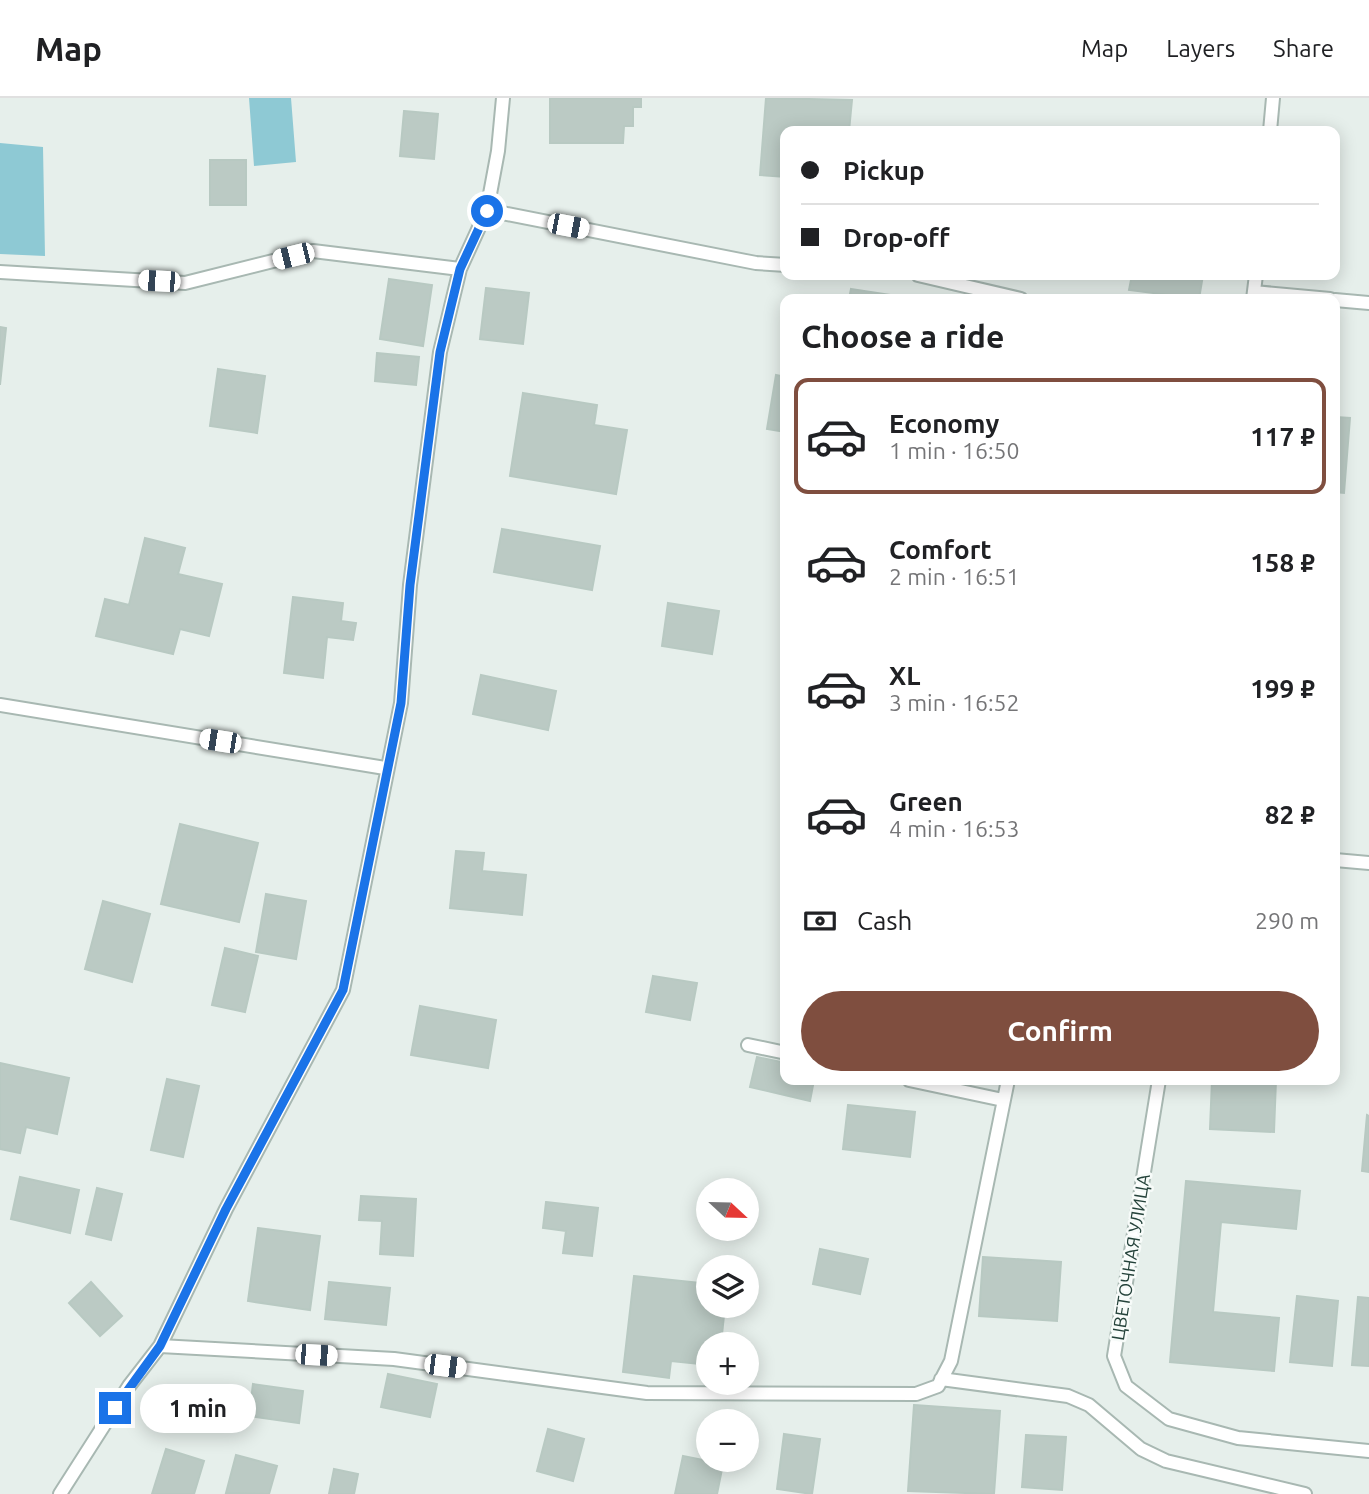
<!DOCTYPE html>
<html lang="en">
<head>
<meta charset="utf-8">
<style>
  :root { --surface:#fff; --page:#f2f2f2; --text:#202124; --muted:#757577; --line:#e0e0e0; --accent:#7f4e3f }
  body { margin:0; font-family:Ubuntu,sans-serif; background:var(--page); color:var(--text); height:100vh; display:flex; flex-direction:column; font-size:26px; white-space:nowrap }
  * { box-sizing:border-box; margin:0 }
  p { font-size:23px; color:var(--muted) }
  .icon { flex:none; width:38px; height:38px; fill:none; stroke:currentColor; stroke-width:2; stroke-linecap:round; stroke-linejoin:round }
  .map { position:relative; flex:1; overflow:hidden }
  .details { position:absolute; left:780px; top:196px; width:560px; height:791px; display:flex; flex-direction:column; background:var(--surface); border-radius:14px; box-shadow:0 4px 18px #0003 }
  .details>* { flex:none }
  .hud { position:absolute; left:780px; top:28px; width:560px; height:154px; border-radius:14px; box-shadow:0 4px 18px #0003; display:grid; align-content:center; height:154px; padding:0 21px; background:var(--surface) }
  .needle { width:46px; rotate:112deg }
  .fabs { position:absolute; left:696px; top:1080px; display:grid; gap:14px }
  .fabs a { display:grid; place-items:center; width:63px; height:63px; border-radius:50%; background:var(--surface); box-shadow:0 4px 18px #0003; font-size:35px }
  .end { position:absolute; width:32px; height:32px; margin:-16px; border:9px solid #1a73e8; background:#fff; box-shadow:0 0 0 4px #fff }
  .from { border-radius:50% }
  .bubble { position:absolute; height:49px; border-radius:24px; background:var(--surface); box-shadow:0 4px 18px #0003; font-size:23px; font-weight:600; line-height:49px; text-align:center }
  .car { position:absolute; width:21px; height:42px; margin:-21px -10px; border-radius:9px; box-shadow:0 0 5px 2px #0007; background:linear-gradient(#fff 24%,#345 0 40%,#fff 0 76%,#345 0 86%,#fff 0) }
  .hud b { display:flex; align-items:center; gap:24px; height:66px; font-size:26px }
  .hud b+b { border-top:2px solid var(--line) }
  .hud i { width:18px; height:18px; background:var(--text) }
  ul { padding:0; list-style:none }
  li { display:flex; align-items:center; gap:21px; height:116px; margin:0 14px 10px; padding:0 7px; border:4px solid transparent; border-radius:14px }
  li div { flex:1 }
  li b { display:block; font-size:26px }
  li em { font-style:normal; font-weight:600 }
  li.selected { border-color:var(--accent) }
  li>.icon { width:63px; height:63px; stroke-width:1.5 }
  h2 { padding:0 21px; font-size:32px; line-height:84px }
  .pay { display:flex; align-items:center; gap:18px; height:77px; padding:0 21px; font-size:26px }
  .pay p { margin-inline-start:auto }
  .cta { display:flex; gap:14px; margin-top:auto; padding:14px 21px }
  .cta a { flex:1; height:80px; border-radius:42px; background:var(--accent); color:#fff; font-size:28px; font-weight:600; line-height:80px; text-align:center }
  header { display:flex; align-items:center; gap:42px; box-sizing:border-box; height:98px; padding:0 35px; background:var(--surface); border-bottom:2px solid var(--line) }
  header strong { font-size:33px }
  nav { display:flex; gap:38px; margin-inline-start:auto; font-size:24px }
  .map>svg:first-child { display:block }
  .water { fill:#8ec9d4 }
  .building { fill:#bbcac4; stroke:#b8c9c2; stroke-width:2 }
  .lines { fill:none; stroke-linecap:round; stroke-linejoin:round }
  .lane-casing { stroke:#a8b8b2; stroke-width:16 }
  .lane { stroke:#fff; stroke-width:12 }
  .route { stroke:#1a73e8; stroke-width:9 }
  .labels { text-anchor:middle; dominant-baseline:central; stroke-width:5; stroke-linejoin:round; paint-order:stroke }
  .street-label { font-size:18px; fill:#24423a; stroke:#f7fbf9 }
</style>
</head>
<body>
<header>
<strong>Map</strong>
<nav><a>Map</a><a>Layers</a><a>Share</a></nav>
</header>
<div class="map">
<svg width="1369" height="1396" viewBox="0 0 1369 1396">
  <rect width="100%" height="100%" fill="#e6efeb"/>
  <!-- water -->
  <path class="water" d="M249 0H291L296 64 254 68Z
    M0 45 43 49 45 158 0 156Z"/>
  <!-- building -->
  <path class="building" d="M550 0H641V9H633V28H624L623 45H550Z
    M766 0 852 2 849 33H786V79L760 77Z
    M404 13 438 16 434 61 400 58Z
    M210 62H246V107H210Z
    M1132 177H1203L1199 201 1129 192Z
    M389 181 432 187 423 248 380 241Z
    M486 190 529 195 523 246 480 241Z
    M851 191 891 197 890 201H849Z
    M0 229 6 230 0 287Z
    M377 255 419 259 416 287 375 283Z
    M218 271 265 278 257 335 210 328Z
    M776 277 786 279V334L767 331Z
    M523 295 597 307 594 327 627 332 616 396 510 378Z
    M1335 319 1350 320 1344 395 1335 394Z
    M502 431 600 448 592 492 494 474Z
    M145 440 185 450 178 476 222 486 209 538 180 531 173 556 96 538 105 501 129 507Z
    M293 499 343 505 341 523 356 525 353 542 327 539 323 580 284 575Z
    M668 505 719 513 712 556 662 548Z
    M481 577 556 593 548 632 473 616Z
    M180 726 258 745 239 824 161 806Z
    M456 753 484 755 482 773 526 777 522 817 450 810Z
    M266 796 306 803 296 861 256 854Z
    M103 803 150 816 132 884 85 871Z
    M225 850 258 858 245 914 212 907Z
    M653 878 697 885 690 922 646 914Z
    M420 908 496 922 488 970 411 957Z
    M757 959 786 965V982H814L810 1003 750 989Z
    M0 965 69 980 57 1036 26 1029 20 1055 0 1051Z
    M167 981 199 988 183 1059 151 1052Z
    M1212 982H1276L1274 1034 1210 1031Z
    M848 1007 915 1014 910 1059 843 1051Z
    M1367 1017 1369 1018V1074L1362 1073Z
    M20 1079 79 1092 70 1135 11 1121Z
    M1186 1083 1300 1093 1296 1131 1221 1124 1213 1214 1279 1220 1274 1273 1170 1264Z
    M97 1090 122 1096 111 1142 86 1136Z
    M361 1098 416 1101 413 1158 380 1156 382 1123 359 1122Z
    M546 1104 598 1110 592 1158 563 1155 566 1133 543 1130Z
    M258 1130 320 1138 310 1212 248 1203Z
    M820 1151 868 1161 860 1196 813 1186Z
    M983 1159 1061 1164 1057 1223 979 1218Z
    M634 1178 709 1186V1208H725L721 1246H709V1267L671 1263 669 1280 623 1274Z
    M91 1184 122 1218 100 1238 69 1205Z
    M329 1184 390 1190 386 1227 325 1221Z
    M1297 1198 1338 1203 1332 1268 1290 1264Z
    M1358 1199 1369 1200V1268L1352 1267Z
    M388 1276 437 1286 430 1319 381 1309Z
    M253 1286 303 1293 299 1325 249 1318Z
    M914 1307 1000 1313 994 1396 908 1393Z
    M548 1331 584 1341 573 1383 537 1373Z
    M784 1336 820 1341 812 1396 777 1391Z
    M1026 1337 1066 1339 1062 1392 1022 1389Z
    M166 1351 204 1363 194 1396H152Z
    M236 1357 277 1368 269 1396 226 1395Z
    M683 1358 723 1366 717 1396H675Z
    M334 1371 358 1376 354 1396H329Z"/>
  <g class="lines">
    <!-- lane casing -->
    <g class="lane-casing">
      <path id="lane" d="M1270 33 1273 0
        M487 112 756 165 786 167
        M0 174 185 185 313 153 460 171 487 112 498 53 503 0
        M918 177 1021 201
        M1254 194 1330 201
        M1253 201 1256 177
        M1335 202 1369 205
        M0 607 385 670
        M1335 762 1369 765
        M748 947 786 955
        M909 982 1003 1002
        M1159 982 1114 1258 1126 1288 1169 1321 1238 1340 1369 1353
        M160 1248 394 1261 647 1295 916 1296 938 1288 951 1263 1008 982
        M941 1281 1068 1298 1089 1307 1141 1351 1166 1363 1305 1396
        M60 1396 129 1288 160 1248 226 1111 343 892 401 605 410 487 440 254 460 171"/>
    </g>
    <!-- lane -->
    <use href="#lane" class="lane"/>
  </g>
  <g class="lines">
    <!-- route -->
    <path class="route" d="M115 1310 160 1248 226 1111 343 892 401 605 410 487 440 254 460 171 487 113"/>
  </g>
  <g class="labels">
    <!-- street labels -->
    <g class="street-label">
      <text transform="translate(1130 1159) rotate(-81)">ЦВЕТОЧНАЯ УЛИЦА</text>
    </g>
  </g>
</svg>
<div class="fabs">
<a><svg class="needle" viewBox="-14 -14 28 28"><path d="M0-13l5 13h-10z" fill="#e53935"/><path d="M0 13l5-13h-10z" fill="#757577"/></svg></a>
<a><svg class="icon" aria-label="layers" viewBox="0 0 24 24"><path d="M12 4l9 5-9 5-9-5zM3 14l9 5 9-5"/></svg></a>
<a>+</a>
<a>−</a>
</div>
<i class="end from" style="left:487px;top:113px"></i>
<i class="end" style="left:115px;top:1310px"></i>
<div class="bubble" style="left:140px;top:1286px;width:116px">1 min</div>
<i class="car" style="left:568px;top:128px;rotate:101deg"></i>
<i class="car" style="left:293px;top:158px;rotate:256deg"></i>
<i class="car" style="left:159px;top:183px;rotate:273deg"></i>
<i class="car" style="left:220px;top:643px;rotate:279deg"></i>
<i class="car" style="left:316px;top:1257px;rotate:93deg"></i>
<i class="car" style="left:445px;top:1268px;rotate:97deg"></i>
<div class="hud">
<b><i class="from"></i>Pickup</b>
<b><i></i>Drop-off</b>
</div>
<section class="details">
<h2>Choose a ride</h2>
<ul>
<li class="selected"><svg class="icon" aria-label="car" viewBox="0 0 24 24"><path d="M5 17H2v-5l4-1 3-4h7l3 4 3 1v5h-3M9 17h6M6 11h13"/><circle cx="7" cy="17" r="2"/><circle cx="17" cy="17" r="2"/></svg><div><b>Economy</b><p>1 min · 16:50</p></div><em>117 ₽</em></li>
<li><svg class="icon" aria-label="car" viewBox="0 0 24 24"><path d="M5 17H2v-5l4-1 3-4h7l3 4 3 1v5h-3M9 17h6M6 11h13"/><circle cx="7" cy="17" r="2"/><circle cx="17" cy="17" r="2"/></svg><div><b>Comfort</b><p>2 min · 16:51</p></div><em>158 ₽</em></li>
<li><svg class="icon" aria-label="car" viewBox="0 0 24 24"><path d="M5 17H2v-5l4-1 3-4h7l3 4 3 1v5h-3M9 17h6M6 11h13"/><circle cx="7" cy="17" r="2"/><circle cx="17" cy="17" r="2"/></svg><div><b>XL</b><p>3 min · 16:52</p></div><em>199 ₽</em></li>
<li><svg class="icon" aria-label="car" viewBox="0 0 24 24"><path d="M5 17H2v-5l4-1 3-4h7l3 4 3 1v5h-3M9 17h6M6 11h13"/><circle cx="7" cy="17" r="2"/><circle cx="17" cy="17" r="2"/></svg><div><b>Green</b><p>4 min · 16:53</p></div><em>82 ₽</em></li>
</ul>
<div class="pay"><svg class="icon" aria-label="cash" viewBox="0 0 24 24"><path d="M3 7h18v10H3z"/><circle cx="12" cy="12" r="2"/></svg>Cash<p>290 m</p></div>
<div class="cta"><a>Confirm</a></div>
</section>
</div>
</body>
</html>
